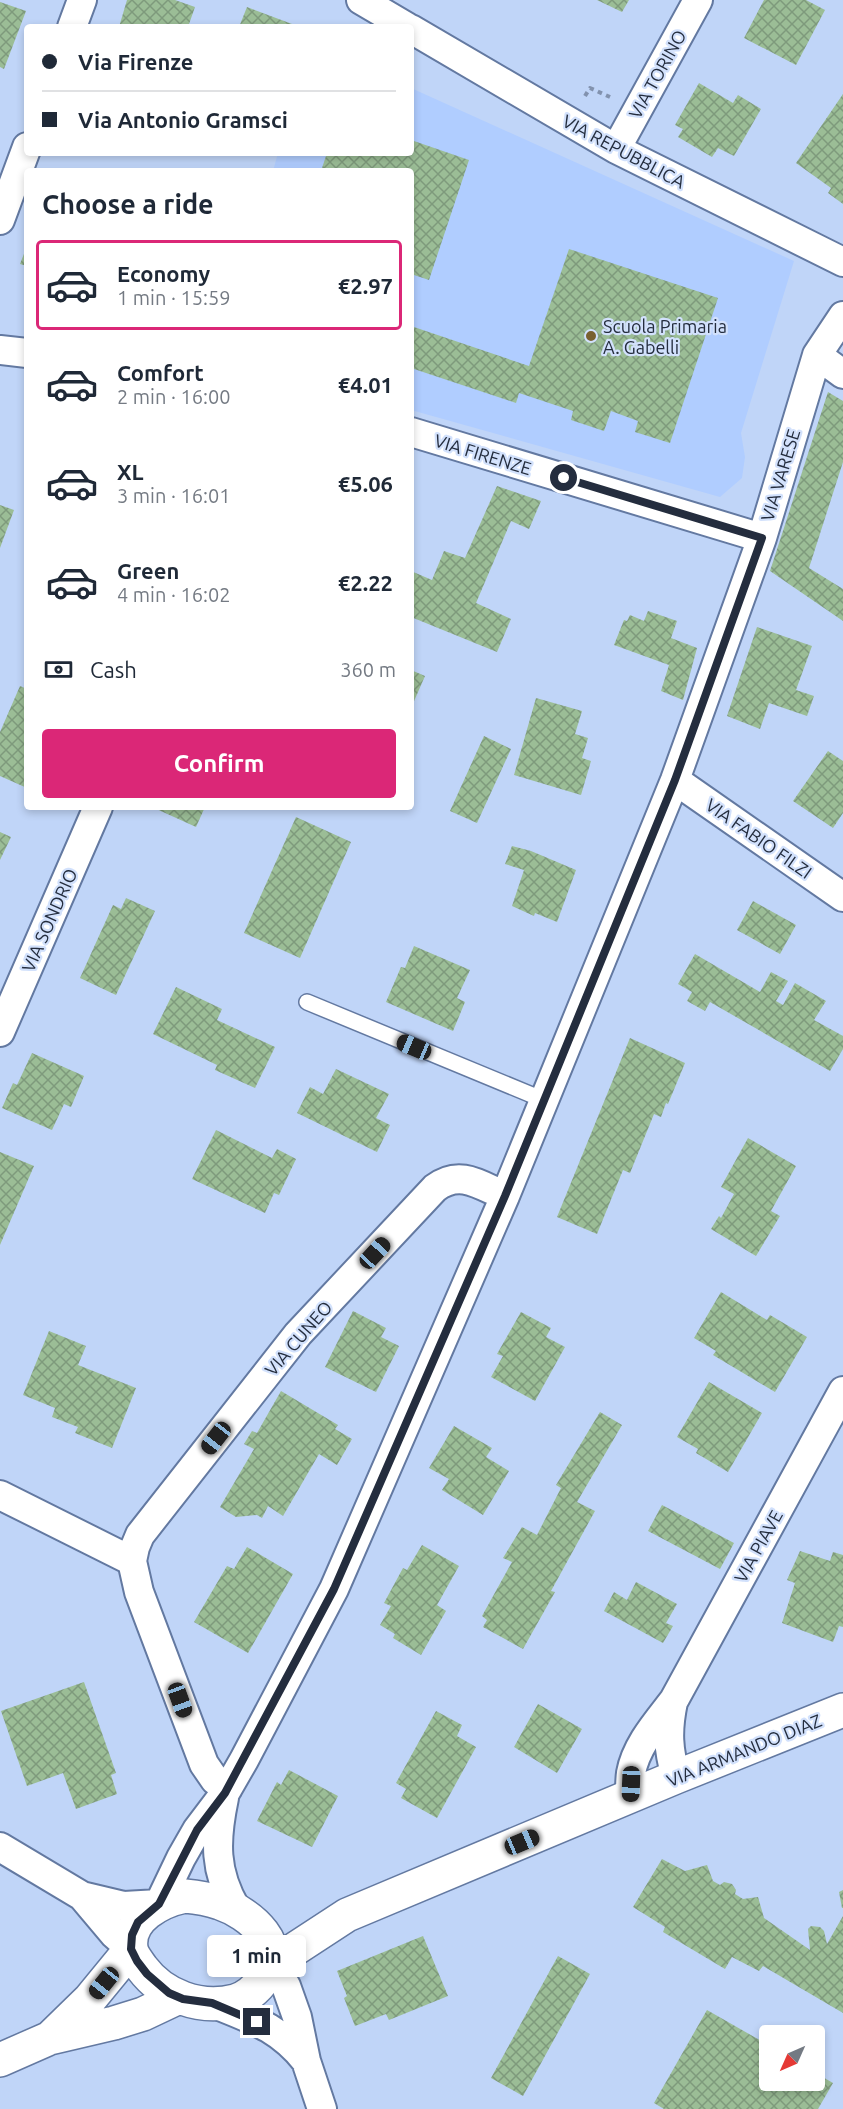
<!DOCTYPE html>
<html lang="en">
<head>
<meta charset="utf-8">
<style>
  :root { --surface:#fff; --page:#f2f2f3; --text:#1f2937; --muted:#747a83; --line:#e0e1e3; --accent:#db2777 }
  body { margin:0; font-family:Ubuntu,sans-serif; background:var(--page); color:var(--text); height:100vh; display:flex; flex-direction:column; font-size:22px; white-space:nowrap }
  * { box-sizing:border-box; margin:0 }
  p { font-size:20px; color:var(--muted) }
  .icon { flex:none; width:33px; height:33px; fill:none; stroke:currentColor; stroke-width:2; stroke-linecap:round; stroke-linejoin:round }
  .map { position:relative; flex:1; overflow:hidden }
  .sheet { position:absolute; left:24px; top:168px; width:390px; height:642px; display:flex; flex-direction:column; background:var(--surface); border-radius:6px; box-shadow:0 3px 9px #0003 }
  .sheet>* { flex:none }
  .hud { position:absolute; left:24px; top:24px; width:390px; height:132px; border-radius:6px; box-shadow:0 3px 9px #0003; display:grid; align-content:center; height:132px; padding:0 18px; background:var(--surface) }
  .needle { width:39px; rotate:225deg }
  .tools { position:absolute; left:759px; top:2025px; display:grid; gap:12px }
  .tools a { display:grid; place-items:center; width:66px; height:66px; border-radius:6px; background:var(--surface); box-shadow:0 3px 9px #0003; font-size:30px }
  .end { position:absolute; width:27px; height:27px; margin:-14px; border:8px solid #242d3e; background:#fff; box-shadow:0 0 0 3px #fff }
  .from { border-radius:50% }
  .bubble { position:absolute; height:42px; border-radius:6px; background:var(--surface); box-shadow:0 3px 9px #0003; font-size:20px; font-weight:700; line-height:42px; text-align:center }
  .car { position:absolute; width:18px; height:36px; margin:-18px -9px; border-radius:8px; box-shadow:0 0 4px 2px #0007; background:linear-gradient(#222 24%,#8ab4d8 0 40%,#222 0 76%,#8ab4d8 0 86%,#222 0) }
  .hud b { display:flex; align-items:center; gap:21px; height:57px; font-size:22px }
  .hud b+b { border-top:2px solid var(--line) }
  .hud i { width:15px; height:15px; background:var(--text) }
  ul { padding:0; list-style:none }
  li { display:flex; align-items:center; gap:18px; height:90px; margin:0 12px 9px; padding:0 6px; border:3px solid transparent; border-radius:6px }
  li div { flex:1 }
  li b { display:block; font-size:22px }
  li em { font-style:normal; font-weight:700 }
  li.current { border-color:var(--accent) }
  li>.icon { width:54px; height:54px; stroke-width:1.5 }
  h2 { padding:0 18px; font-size:27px; line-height:72px }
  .pay { display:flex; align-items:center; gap:15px; height:66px; padding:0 18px; font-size:22px }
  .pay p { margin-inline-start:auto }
  .cta { display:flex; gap:12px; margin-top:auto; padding:12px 18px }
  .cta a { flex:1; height:69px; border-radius:6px; background:var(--accent); color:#fff; font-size:24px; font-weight:700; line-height:69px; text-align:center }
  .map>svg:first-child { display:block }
  .built { fill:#b0cdff }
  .building { fill:url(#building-cross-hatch) }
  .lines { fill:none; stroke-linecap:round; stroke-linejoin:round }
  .service-casing { stroke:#6379a1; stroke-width:18 }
  .minor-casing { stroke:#6379a1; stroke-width:32 }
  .tertiary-casing { stroke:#6379a1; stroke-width:36 }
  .path { stroke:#8292ae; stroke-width:4; stroke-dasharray:4.5 4.5; stroke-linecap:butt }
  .service { stroke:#fff; stroke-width:15 }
  .minor { stroke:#fff; stroke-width:28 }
  .tertiary { stroke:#fff; stroke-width:33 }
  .route { stroke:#242d3e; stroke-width:8 }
  .poi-dot { fill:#796031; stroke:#d2e1fc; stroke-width:2 }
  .labels { text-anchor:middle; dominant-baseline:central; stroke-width:4.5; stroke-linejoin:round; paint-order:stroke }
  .street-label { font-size:18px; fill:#242d3e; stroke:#d2e1fc }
  .poi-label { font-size:18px; fill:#242d3e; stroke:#d2e1fc; text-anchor:start }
</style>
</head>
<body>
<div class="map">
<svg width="843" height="2109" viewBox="0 0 843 2109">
  <defs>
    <pattern id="building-cross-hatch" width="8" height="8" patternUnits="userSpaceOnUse" patternTransform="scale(1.5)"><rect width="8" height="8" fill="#9bbd96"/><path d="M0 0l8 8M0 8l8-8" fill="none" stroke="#7e9a7c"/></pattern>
  </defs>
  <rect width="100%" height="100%" fill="#c0d5f8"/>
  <!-- built -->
  <path class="built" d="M411 88 794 261 741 433 745 457 742 478 720 497 411 410V171H273L278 153H411Z"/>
  <!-- building -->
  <path class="building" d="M127 0H175L195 7 188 27H119Z
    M597 0H629L622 12Z
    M764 0H806L825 10 796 65 744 38Z
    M0 2 26 11 4 69 0 67Z
    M247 7 300 27H239Z
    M699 83 733 103 738 95 761 109 734 156 718 148 712 157 678 137 683 129 675 125Z
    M843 94V204L828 193 831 188 796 163Z
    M411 140 469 160 429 280 411 274V171H321L327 153H411Z
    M27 246V266L20 264Z
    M569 249 718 298 670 443 635 432 638 421 611 411 604 431 571 420 573 411 519 393 516 403 411 368V326L529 366Z
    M828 392 843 401V462L809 568 843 589V621L770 571Z
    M497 486 541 501 529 529 511 521 476 603 511 619 497 652 411 617V571L432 580 444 551 465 558Z
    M0 505 14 510 0 548Z
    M648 611 677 621 671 638 697 648 683 700 661 691 669 665 614 645 624 620 627 621 630 615 644 621Z
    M757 627 812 646 796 690 814 696 807 716 769 703 760 729 727 716Z
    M411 670 425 676 411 708Z
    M20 686 27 689V788L0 776V732Z
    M536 698 582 711 575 734 588 738 582 758 591 761 581 795 514 775Z
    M484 736 511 749 477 823 450 811Z
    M828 751 843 761V813L833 828 793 801Z
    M152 807H205L196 827Z
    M296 817 351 842 300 958 244 933Z
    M0 832 11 837 0 860Z
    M512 846 531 851 576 870 557 922 535 913 534 916 512 906 524 870 505 864Z
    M126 898 155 911 116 995 80 978 113 905 121 909Z
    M753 901 796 925 780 954 737 930Z
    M414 946 470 970 457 998 465 1002 453 1031 386 1002 401 967 405 968Z
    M695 954 760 992 771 972 788 981 776 1001 783 1005 795 983 826 1001 814 1020 843 1036V1049L830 1071 710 1002 705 1011 687 1001 692 992 678 984Z
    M176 987 222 1009 217 1020 275 1047 255 1088 215 1070 217 1065 153 1034Z
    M630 1038 685 1063 668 1104 666 1103 661 1117 654 1114 630 1173 623 1170 597 1234 557 1217Z
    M32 1053 84 1076 71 1107 64 1104 52 1130 2 1108 13 1083 17 1085Z
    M336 1069 389 1094 376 1118 390 1125 377 1152 297 1113 310 1087 323 1094Z
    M216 1130 272 1158 277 1149 296 1159 279 1195 274 1193 265 1213 192 1179Z
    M748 1138 796 1166 771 1211 780 1216 756 1256 711 1229 719 1216 721 1218 734 1194 721 1187Z
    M0 1152 34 1166 0 1245Z
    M721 1292 767 1320 770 1315 807 1337 775 1392 713 1355 716 1351 694 1338Z
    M353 1311 386 1328 381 1337 399 1346 376 1392 325 1367Z
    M521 1312 551 1328 546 1337 565 1347 535 1401 491 1377 503 1356 497 1354Z
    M49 1331 86 1346 78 1365 136 1388 112 1448 75 1433 78 1427 52 1417 55 1408 23 1395Z
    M709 1382 762 1413 728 1472 696 1453 698 1449 677 1437Z
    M281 1391 338 1425 335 1429 352 1439 337 1465 319 1454 283 1516 268 1506 262 1518 257 1515 236 1517 220 1507 254 1449 244 1444 252 1431 257 1433Z
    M600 1412 622 1425 577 1502 595 1511 551 1591 555 1592 523 1649 483 1627 487 1620 482 1616 512 1562 503 1558 522 1527 537 1535 561 1488 556 1485Z
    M454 1426 492 1448 486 1457 509 1471 483 1515 442 1490 449 1479 429 1468Z
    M662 1505 734 1543 720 1569 648 1531Z
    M422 1545 459 1566 437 1605 446 1611 421 1655 393 1638 395 1634 380 1625 391 1606 384 1603 403 1568 407 1570Z
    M247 1547 293 1574 248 1653 194 1622 227 1566 234 1569Z
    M800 1551 830 1561 833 1552 843 1555V1627L839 1626 833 1642 782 1623 795 1583 787 1580Z
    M636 1582 677 1604 666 1623 673 1626 663 1643 604 1611 614 1592 627 1600Z
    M84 1682 116 1773 111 1775 117 1794 76 1809 63 1773 27 1786 1 1711Z
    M538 1704 582 1729 557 1773 514 1747Z
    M436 1711 462 1725 457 1736 476 1747 437 1818 401 1798 406 1789 396 1783Z
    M289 1770 338 1796 312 1847 257 1821 277 1782 281 1785Z
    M662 1859 685 1871 707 1865 713 1881 720 1885 724 1882 732 1884 736 1890 735 1894 743 1899 758 1897 764 1918 810 1950 808 1929 811 1926 820 1927 824 1931 827 1944 843 1916V2013L763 1966 759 1971 732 1957 725 1969 663 1932 665 1927 633 1907Z
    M843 1890V1908H842L839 1892Z
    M423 1936 448 1996 389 2020 386 2014 355 2026 344 1998 347 1996 337 1971Z
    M558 1956 590 1974 523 2096 491 2078Z
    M707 2010 770 2046V2080H814V2072L833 2083 818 2109H664L654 2103Z"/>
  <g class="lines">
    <!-- service casing -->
    <g class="service-casing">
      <path id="service" d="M307 1002 544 1100"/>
    </g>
    <!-- minor casing -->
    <g class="minor-casing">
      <path id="minor" d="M361 0 407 27
        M72 27 82 0
        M411 29 616 149 843 262
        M616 149 698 0
        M0 220 27 147
        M0 350 27 353
        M817 355 843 374
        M411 432 762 538
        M675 780 843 897
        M0 1032 98 807
        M0 1495 132 1561
        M673 1702C667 1731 668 1749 676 1777
        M228 1788 215 1780 204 1764 139 1592 132 1561 135 1547 140 1535 298 1334 435 1188C460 1169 480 1185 505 1196
        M630 1796C630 1789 630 1780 631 1773 636 1745 658 1721 674 1700L843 1391
        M224 1798C215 1841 214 1871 236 1909
        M0 1847 82 1896 124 1906 159 1904 181 1858 197 1830 225 1793 244 1760 334 1589 505 1196 675 780 762 538 817 355 843 316
        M82 1896 114 1934 131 1949
        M272 1964 286 1986 297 2017 306 2061 322 2109
        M212 2003C251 2019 279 2027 306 2061"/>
    </g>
    <!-- tertiary casing -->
    <g class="tertiary-casing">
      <path id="tertiary" d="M185 1896C197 1897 209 1899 220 1903 250 1913 290 1947 263 1980 256 1989 246 1998 235 2001 200 2010 163 1996 142 1968 138 1962 132 1955 131 1948 127 1918 161 1901 185 1896Z
        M272 1964 347 1915 676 1777 843 1710
        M50 2038 90 1999 131 1949
        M0 2060 50 2038 114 2023 143 2014 179 1997"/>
    </g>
    <!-- path -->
    <path class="path" d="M585 96 590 88 610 97"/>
    <!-- service -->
    <use href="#service" class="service"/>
    <!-- minor -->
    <use href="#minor" class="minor"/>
    <!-- tertiary -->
    <use href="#tertiary" class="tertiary"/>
  </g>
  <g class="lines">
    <!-- route -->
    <path class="route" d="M257 2022 212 2003 183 1999 169 1993 147 1974 137 1961 131 1949 132 1935 138 1922 159 1904 197 1830 225 1793 334 1589 505 1196 675 780 762 538 564 478"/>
  </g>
  <!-- markers -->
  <circle class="poi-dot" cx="591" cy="336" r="6"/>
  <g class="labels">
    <!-- street labels -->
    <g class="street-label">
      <text transform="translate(657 74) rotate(-61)">VIA TORINO</text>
      <text transform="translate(624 151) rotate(28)">VIA REPUBBLICA</text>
      <text transform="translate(483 454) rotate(17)">VIA FIRENZE</text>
      <text transform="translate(780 475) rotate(-73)">VIA VARESE</text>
      <text transform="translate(759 838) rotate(35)">VIA FABIO FILZI</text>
      <text transform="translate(49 920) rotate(-66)">VIA SONDRIO</text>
      <text transform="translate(298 1338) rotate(-49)">VIA CUNEO</text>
      <text transform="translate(758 1546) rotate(-61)">VIA PIAVE</text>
      <text transform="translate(744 1750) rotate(-22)">VIA ARMANDO DIAZ</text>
    </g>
    <!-- poi labels -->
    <g class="poi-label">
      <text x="603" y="326">Scuola Primaria<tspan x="603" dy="21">A. Gabelli</tspan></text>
    </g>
  </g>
</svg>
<div class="tools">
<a><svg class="needle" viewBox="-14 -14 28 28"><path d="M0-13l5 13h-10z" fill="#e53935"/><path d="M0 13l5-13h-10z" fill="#747a83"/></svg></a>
</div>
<i class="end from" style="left:564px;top:478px"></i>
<i class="end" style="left:257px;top:2022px"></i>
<div class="bubble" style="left:207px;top:1935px;width:99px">1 min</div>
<i class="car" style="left:414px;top:1047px;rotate:293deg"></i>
<i class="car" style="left:375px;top:1253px;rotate:43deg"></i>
<i class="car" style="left:216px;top:1438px;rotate:218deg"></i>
<i class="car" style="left:180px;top:1700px;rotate:160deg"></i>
<i class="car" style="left:631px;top:1784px;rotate:182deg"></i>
<i class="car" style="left:522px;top:1842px;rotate:67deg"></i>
<i class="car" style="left:104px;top:1983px;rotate:219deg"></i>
<div class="hud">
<b><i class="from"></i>Via Firenze</b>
<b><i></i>Via Antonio Gramsci</b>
</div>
<section class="sheet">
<h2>Choose a ride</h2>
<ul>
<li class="current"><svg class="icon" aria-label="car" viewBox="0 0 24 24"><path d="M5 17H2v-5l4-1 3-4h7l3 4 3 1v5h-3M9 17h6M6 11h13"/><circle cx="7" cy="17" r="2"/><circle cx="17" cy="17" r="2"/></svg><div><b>Economy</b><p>1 min · 15:59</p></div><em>€2.97</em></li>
<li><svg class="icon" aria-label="car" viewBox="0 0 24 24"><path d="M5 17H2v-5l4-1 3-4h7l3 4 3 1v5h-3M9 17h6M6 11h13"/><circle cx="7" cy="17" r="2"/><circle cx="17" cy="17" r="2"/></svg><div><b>Comfort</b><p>2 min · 16:00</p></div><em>€4.01</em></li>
<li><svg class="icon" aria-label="car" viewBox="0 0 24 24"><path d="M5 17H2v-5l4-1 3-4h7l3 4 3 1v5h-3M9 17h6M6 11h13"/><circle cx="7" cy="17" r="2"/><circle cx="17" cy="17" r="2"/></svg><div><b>XL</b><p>3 min · 16:01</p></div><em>€5.06</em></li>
<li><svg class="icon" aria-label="car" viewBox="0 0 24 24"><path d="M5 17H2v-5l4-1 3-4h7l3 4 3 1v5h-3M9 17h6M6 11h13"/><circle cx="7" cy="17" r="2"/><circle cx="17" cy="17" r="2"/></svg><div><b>Green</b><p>4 min · 16:02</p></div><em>€2.22</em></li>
</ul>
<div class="pay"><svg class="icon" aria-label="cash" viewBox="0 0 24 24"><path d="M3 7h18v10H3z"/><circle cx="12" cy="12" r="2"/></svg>Cash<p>360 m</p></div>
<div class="cta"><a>Confirm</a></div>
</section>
</div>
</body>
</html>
